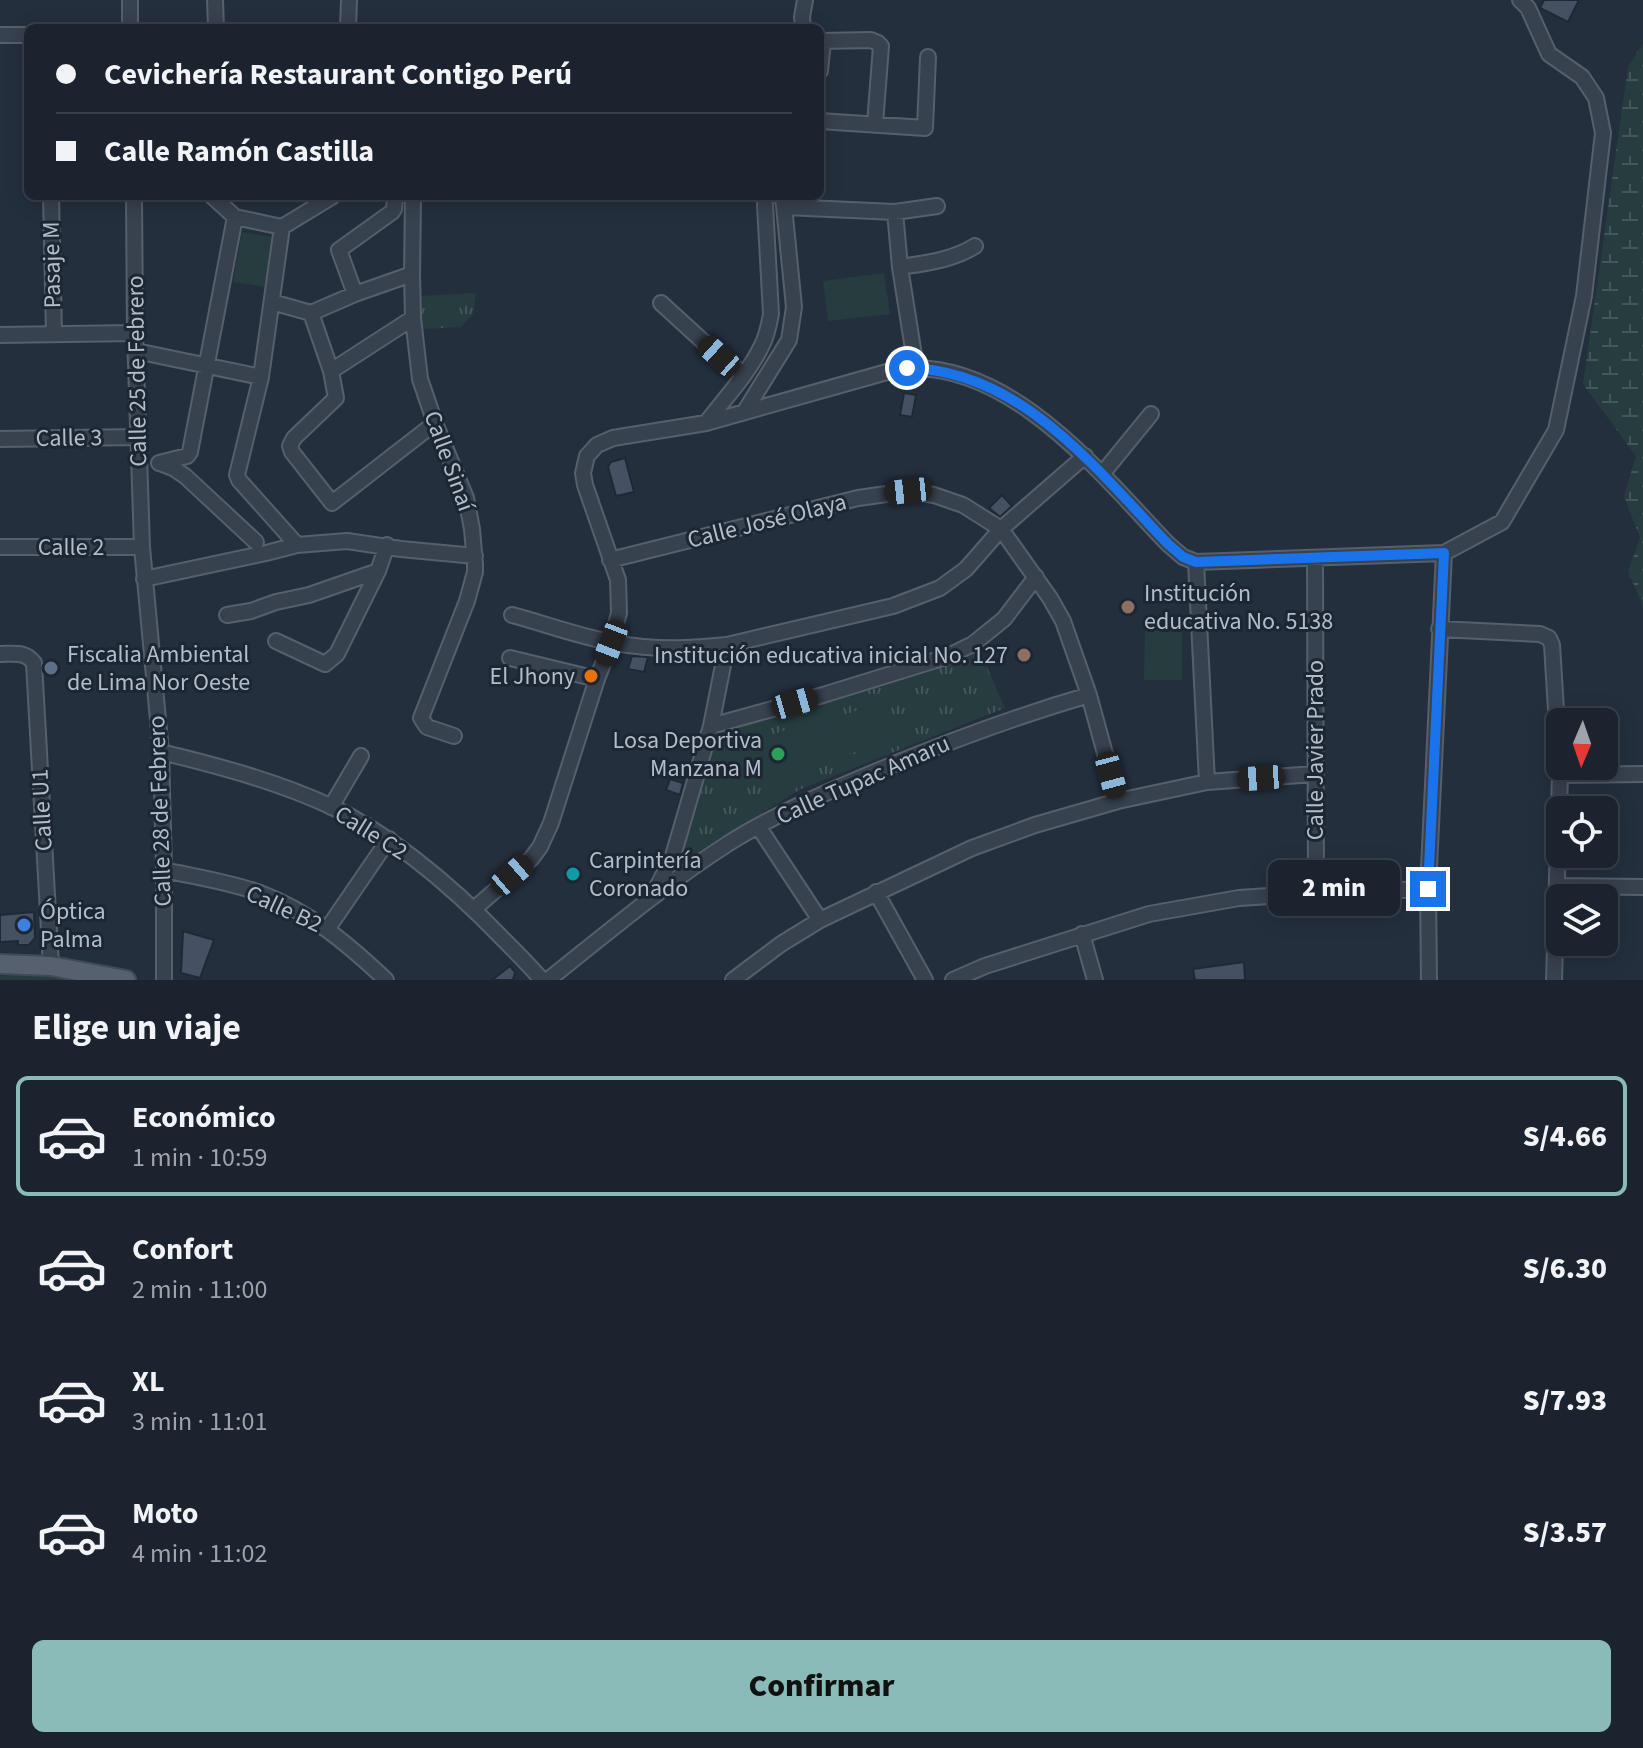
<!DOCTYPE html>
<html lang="es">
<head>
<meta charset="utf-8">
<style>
  :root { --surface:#1b232e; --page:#242b36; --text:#f1f3f6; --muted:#a0a4aa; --line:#39404a; --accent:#8bbbb9 }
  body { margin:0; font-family:"Source Sans 3",sans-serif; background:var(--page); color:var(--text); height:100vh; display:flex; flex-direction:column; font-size:30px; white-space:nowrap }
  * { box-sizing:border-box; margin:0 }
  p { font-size:26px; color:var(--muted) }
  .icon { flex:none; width:44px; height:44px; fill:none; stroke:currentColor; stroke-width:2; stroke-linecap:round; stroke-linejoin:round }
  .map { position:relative; height:980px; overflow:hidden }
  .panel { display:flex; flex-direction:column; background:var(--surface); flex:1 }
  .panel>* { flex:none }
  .hud { position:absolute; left:24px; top:24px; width:800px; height:176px; border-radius:12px; box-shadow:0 4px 20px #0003,0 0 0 2px var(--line); display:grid; align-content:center; height:176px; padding:0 32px; background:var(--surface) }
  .needle { width:52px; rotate:182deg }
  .controls { position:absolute; left:1546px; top:708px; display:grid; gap:16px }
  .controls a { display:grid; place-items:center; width:72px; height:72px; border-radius:12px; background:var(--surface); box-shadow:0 4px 20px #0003,0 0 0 2px var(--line); font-size:40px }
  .end { position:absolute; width:36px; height:36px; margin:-18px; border:10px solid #1a73e8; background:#fff; box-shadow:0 0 0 4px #fff }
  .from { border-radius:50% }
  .bubble { position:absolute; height:56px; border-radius:12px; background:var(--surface); box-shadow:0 4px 20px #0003,0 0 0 2px var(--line); font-size:26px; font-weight:800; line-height:56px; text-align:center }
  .car { position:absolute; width:24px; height:48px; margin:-24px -12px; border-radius:10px; box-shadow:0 0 6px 2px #0007; background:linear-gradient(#222 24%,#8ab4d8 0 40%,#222 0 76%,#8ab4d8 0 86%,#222 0) }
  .hud b { display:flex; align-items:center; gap:28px; height:76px; font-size:30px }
  .hud b+b { border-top:2px solid var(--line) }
  .hud i { width:20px; height:20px; background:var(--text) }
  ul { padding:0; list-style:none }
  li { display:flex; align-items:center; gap:24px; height:120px; margin:0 16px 12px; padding:0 16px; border:4px solid transparent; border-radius:12px }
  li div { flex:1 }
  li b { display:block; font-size:30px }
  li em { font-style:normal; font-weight:800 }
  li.active { border-color:var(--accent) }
  li>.icon { width:72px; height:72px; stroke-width:1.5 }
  h2 { padding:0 32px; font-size:36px; line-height:96px }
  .action { display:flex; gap:16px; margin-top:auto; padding:16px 32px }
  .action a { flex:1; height:92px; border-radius:12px; background:var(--accent); color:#111; font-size:32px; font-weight:800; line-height:92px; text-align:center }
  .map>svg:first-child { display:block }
  .grass { fill:url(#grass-tufts) }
  .wetland { fill:url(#wetland-marsh) }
  .pitch { fill:#263c3f }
  .building { fill:#455162; stroke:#1f2835; stroke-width:2 }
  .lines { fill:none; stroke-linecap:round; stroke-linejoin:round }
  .minor-casing { stroke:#565f6c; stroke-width:18 }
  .major-casing { stroke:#414a57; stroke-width:22 }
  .minor { stroke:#38414e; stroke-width:14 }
  .major { stroke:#56606e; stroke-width:18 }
  .route { stroke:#1a73e8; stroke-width:10 }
  .education-dot { fill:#8d6e63; stroke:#1d2633; stroke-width:3 }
  .service-dot { fill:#5c6f8a; stroke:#1d2633; stroke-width:3 }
  .food-dot { fill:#e8710a; stroke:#1d2633; stroke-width:3 }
  .leisure-dot { fill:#2e9e5b; stroke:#1d2633; stroke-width:3 }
  .culture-dot { fill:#0f9aa8; stroke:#1d2633; stroke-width:3 }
  .shop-dot { fill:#3f7fe0; stroke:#1d2633; stroke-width:3 }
  .labels { text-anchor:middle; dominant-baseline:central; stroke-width:6; stroke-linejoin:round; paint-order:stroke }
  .street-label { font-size:24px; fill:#b4bcc9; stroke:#1d2633 }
  .poi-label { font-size:24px; fill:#b4bcc9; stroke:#1d2633; text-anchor:start }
</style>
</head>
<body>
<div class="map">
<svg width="1643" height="980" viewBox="0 0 1643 980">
  <defs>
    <pattern id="grass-tufts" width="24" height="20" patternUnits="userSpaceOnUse" patternTransform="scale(2)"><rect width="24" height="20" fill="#263c3f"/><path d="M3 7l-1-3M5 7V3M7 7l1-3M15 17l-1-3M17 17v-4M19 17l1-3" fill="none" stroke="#435659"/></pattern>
    <pattern id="wetland-marsh" width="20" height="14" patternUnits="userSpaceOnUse" patternTransform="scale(2)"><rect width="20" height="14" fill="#263c3f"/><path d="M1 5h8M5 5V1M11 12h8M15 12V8" fill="none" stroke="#435659"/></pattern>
  </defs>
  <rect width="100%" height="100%" fill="#242f3e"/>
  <!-- grass -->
  <path class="grass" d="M476 293 473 314 461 327 421 329 422 296Z
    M979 649 1005 708 801 789 700 851 680 870 675 869 717 732 764 721 938 669Z
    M31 974 75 980H0V976Z"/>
  <!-- wetland -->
  <path class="wetland" d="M1643 43V606L1628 571 1640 538 1624 496 1636 456 1583 384 1628 67Z"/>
  <!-- pitch -->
  <path class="pitch" d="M242 232 274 237 265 287 233 282Z
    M884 273 890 314 828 321 823 281Z
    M1145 621H1182V680H1144Z
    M877 704 890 741 826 761 813 725Z
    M800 725 814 763 756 783 742 745Z"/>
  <!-- building -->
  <path class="building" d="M1544 0H1579L1568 22 1540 8Z
    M904 393 916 395 912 417 900 415Z
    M625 458 634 492 616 496 608 467 611 462Z
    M1002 495 1012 506 1000 517 989 508Z
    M632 656 648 657 644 672 628 669Z
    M670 779 683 783 680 795 666 790Z
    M34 912 35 938 29 945H18V941L0 942V915Z
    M183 931 214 940 200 978 181 973Z
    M1244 962 1245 980H1195L1193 969Z
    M510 966 515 972 513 980H492Z"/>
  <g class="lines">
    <!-- minor casing -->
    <g class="minor-casing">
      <path id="minor" d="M215 0 216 28
        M130 28V0
        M348 28 349 0
        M803 28 802 17 805 0
        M0 35H28
        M820 41 871 40 878 43 881 46 875 124
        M820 71 823 41
        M820 121 925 128 928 57
        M51 196 54 334
        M134 196 135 333 142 547 161 752 164 870V980
        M212 196 235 217 282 227 333 196
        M413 196 412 274 413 318 420 379 435 423 466 498 472 529 475 564V572L467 601 421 718 427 727 454 736
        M785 207 895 212 937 206
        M895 212 900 267 916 368
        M282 227 261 377 237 475 239 480 297 545
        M900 267C926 263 953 260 975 246
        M355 294 339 250 392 212 394 209 395 196
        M272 302 311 313 355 294 412 274
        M661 303 719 356 744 374
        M311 313 331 371 336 398 294 438 290 446 292 452 332 503 435 423
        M0 335 135 333
        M136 351 261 377
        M331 371 413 318
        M745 411 789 340 794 307 783 196
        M706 423C725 398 749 373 762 345 767 336 769 325 771 314L765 205 766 196
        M0 439 139 437
        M159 463 187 456 190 452 235 217
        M160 463 173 468 185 476 256 542
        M1102 474 1151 414
        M0 547H142
        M1315 559 1316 893
        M610 560 858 498 908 491 934 495 963 505 1001 529 1050 598 1063 621 1089 695 1118 801
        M1196 562 1207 782
        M144 579 266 553 297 545 347 541 401 549 475 556
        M227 615 251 611 276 602 309 595 378 571
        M512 615C546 624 580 637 615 643 651 650 691 649 727 645L893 606 940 588 966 569 1001 529 1085 456
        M1439 629 1540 634 1549 638 1552 645 1560 775 1554 980
        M276 641 325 664 337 654 378 571 387 545
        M0 654C14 654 25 651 34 663L51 966
        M510 658 597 679
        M711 726 823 695 946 657 973 644 1004 619 1036 577
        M161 752C219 766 275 781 330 806 396 837 454 888 504 940 517 953 530 966 542 980
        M1560 775 1643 774
        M331 807 361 756
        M758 826 820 920
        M164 870C196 877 230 882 260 893 310 912 348 944 386 980
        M1557 886 1643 887
        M876 892 925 980
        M654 893 673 856 711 726 727 645
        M474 909 531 859 540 847 551 823 597 679 611 643 619 613 618 580 585 485 583 473 587 456 597 445 613 438 706 423 894 370C1004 352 1101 474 1168 544L1183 557 1196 562 1444 553 1502 522 1556 430 1584 296 1603 133 1596 98 1582 77 1549 54 1528 8 1520 0
        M328 928 389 839
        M1082 934 1095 980
        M548 980C607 933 665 884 729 843 775 814 827 792 877 771 947 742 1017 716 1089 695
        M733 980 781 944 820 920 972 848 1035 825 1118 801 1207 782 1315 774
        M953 980 985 966 1149 914 1239 898 1316 893 1428 889
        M1429 980 1428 889 1444 553"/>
    </g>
    <!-- major casing -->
    <g class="major-casing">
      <path id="major" d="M0 964 51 966 126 980"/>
    </g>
    <!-- minor -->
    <use href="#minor" class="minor"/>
    <!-- major -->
    <use href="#major" class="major"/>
  </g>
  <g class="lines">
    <!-- route -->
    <path class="route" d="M907 368C1021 370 1096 469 1168 544L1183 557 1196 562 1444 553 1428 889"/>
  </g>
  <!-- markers -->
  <g class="education-dot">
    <circle cx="1128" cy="607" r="8"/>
    <circle cx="1024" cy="655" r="8"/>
  </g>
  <circle class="service-dot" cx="51" cy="668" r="8"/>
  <circle class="food-dot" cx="591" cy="676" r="8"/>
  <circle class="leisure-dot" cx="778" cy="754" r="8"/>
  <circle class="culture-dot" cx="573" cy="874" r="8"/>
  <circle class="shop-dot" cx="24" cy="925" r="8"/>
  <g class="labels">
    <!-- street labels -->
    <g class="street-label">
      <text transform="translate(52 265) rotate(-91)">Pasaje M</text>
      <text transform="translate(137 371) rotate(-91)">Calle 25 de Febrero</text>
      <text transform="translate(69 438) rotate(-1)">Calle 3</text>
      <text transform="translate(449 461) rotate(70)">Calle Sinaí</text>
      <text transform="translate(767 521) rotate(-14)">Calle José Olaya</text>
      <text x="71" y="547">Calle 2</text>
      <text transform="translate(1315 750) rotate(-90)">Calle Javier Prado</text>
      <text transform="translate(863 780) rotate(-24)">Calle Tupac Amaru</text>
      <text transform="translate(42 810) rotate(-93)">Calle U1</text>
      <text transform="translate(160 811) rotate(-92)">Calle 28 de Febrero</text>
      <text transform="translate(371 833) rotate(32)">Calle C2</text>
      <text transform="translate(284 909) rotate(25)">Calle B2</text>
    </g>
    <!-- poi labels -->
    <g class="poi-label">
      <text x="1144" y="593">Institución<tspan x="1144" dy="28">educativa No. 5138</tspan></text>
      <text x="67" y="654">Fiscalia Ambiental<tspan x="67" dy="28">de Lima Nor Oeste</tspan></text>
      <text x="1008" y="655" text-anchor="end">Institución educativa inicial No. 127</text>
      <text x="575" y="676" text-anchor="end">El Jhony</text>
      <text x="762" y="740" text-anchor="end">Losa Deportiva<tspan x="762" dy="28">Manzana M</tspan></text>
      <text x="589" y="860">Carpintería<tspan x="589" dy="28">Coronado</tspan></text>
      <text x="40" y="911">Óptica<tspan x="40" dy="28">Palma</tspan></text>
    </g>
  </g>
</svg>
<div class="controls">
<a><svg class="needle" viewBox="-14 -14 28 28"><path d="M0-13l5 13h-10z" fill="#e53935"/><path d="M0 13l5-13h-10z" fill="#a0a4aa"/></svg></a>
<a><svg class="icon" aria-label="locate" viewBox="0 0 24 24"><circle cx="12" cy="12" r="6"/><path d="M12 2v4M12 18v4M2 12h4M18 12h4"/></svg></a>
<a><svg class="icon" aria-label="layers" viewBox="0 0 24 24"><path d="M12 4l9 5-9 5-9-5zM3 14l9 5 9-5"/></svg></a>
</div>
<i class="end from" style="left:907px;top:368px"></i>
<i class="end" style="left:1428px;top:889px"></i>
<div class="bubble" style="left:1268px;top:860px;width:132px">2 min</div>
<i class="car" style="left:719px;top:356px;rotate:312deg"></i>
<i class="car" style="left:908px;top:491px;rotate:264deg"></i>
<i class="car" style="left:611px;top:643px;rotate:201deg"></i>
<i class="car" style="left:795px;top:703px;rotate:74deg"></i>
<i class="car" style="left:1111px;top:775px;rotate:165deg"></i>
<i class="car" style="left:1261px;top:778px;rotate:266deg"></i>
<i class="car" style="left:512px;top:875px;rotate:49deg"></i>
<div class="hud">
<b><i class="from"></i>Cevichería Restaurant Contigo Perú</b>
<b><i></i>Calle Ramón Castilla</b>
</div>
</div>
<section class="panel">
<h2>Elige un viaje</h2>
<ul>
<li class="active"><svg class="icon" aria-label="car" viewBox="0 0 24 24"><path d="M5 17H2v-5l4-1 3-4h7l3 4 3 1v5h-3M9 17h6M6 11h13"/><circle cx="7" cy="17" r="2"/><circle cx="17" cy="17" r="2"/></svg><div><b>Económico</b><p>1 min · 10:59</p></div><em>S/4.66</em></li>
<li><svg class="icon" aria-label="car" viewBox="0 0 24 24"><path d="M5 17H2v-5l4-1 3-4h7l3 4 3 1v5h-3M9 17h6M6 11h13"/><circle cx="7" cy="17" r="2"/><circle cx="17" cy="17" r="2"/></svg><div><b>Confort</b><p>2 min · 11:00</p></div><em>S/6.30</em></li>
<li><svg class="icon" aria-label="car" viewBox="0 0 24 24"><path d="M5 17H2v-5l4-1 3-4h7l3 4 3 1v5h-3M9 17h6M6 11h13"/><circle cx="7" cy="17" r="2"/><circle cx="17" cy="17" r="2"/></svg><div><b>XL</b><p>3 min · 11:01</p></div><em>S/7.93</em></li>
<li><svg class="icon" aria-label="car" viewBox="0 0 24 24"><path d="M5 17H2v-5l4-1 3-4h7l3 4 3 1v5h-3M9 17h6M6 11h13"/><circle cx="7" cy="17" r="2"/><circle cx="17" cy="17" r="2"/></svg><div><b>Moto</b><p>4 min · 11:02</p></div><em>S/3.57</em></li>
</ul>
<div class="action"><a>Confirmar</a></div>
</section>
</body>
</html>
